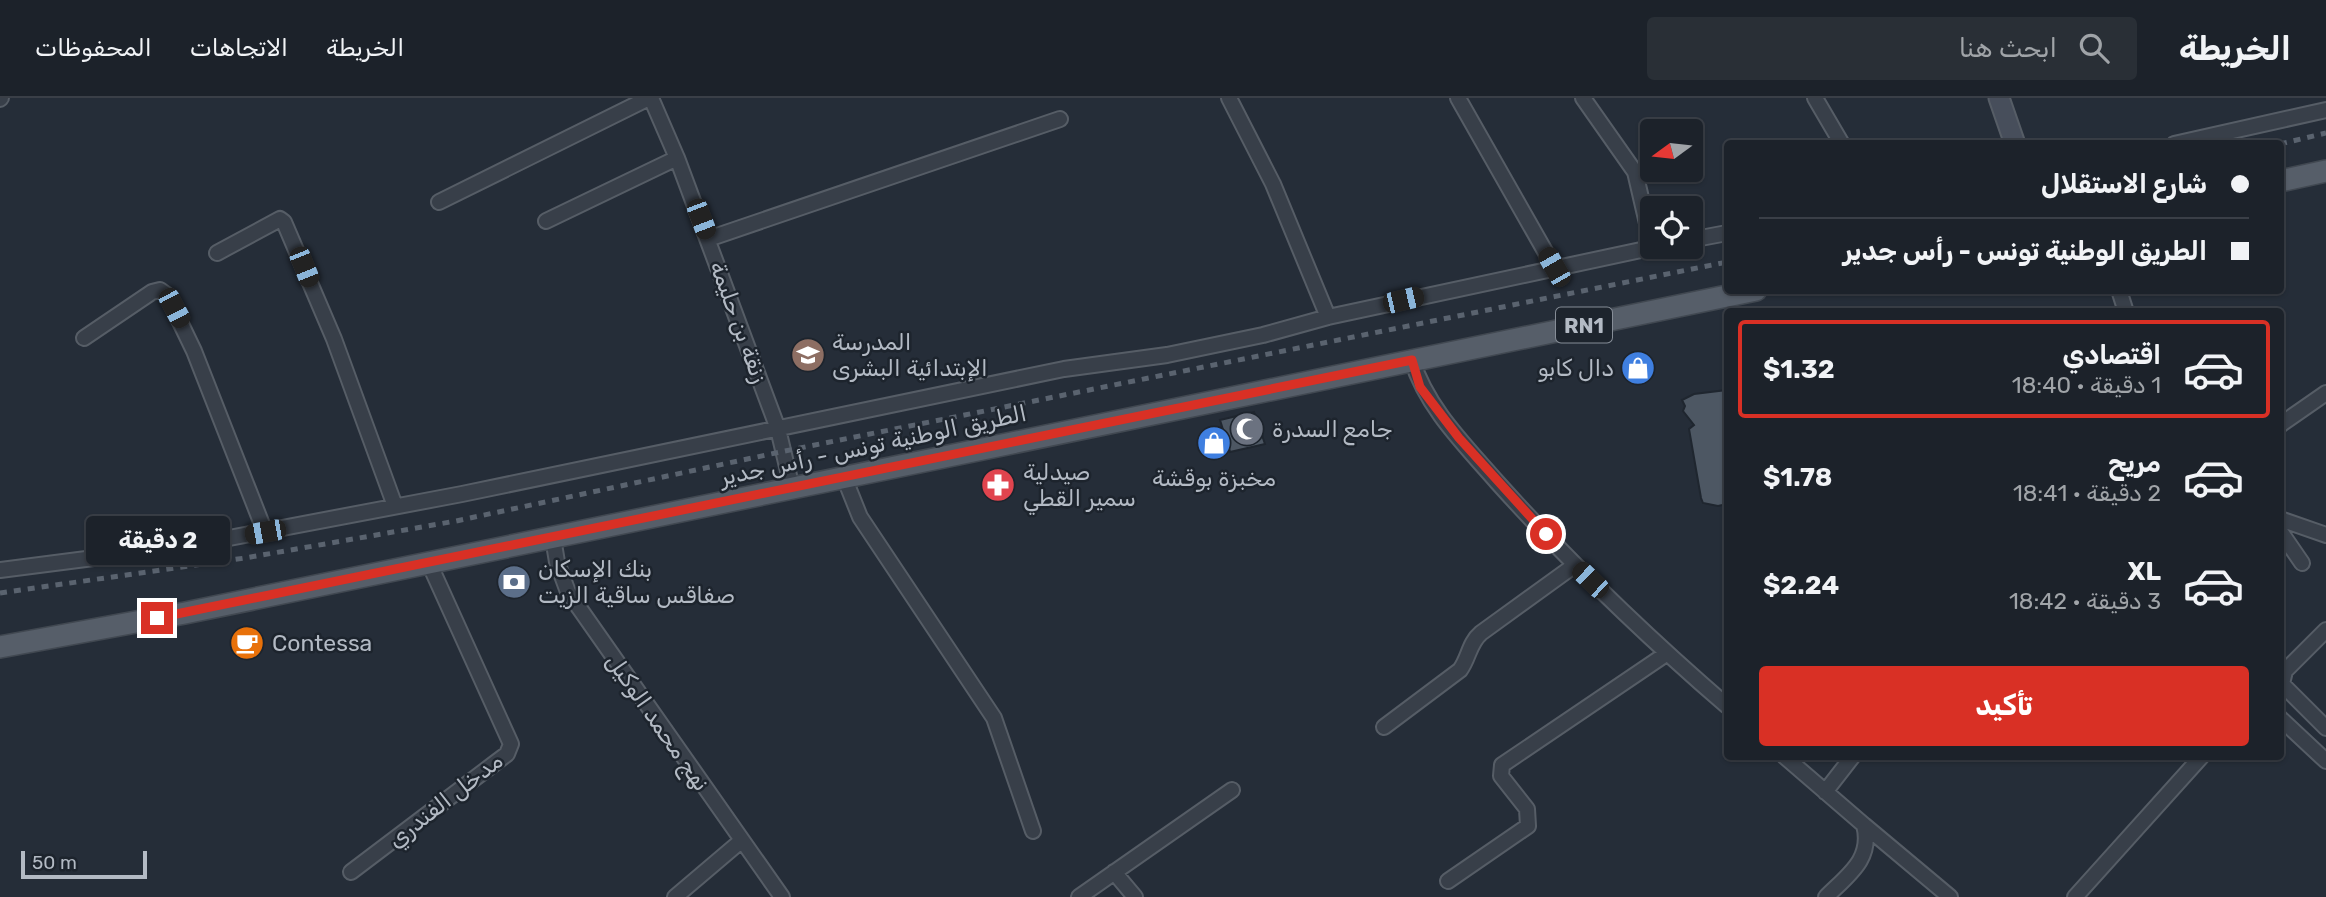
<!DOCTYPE html>
<html lang="ar">
<head>
<meta charset="utf-8">
<style>
  :root { --surface:#1c222a; --page:#292f36; --text:#f1f3f6; --muted:#a0a4a8; --line:#3a3f47; --accent:#d93025 }
  body { margin:0; font-family:Rubik,"Noto Naskh Arabic",sans-serif; background:var(--page); color:var(--text); direction:rtl; height:100vh; display:flex; flex-direction:column; font-size:26px; white-space:nowrap }
  * { box-sizing:border-box; margin:0 }
  p { font-size:23px; color:var(--muted) }
  .icon { flex:none; width:38px; height:38px; fill:none; stroke:currentColor; stroke-width:2; stroke-linecap:round; stroke-linejoin:round }
  .map { position:relative; flex:1; overflow:hidden; direction:ltr }
  .side { position:absolute; left:1724px; top:210px; width:560px; height:452px; display:flex; flex-direction:column; background:var(--surface); border-radius:7px; box-shadow:0 2px 5px #0004,0 0 0 2px var(--line); direction:rtl }
  .side>* { flex:none }
  .guide { position:absolute; left:1724px; top:42px; width:560px; height:154px; border-radius:7px; box-shadow:0 2px 5px #0004,0 0 0 2px var(--line); direction:rtl; display:grid; align-content:center; height:154px; padding:0 35px; background:var(--surface) }
  .needle { width:46px; rotate:255deg }
  .buttons { position:absolute; left:1640px; top:21px; display:grid; gap:14px }
  .buttons a { display:grid; place-items:center; width:63px; height:63px; border-radius:7px; background:var(--surface); box-shadow:0 2px 5px #0004,0 0 0 2px var(--line); font-size:35px }
  .scale { position:absolute; left:21px; bottom:18px; width:126px; box-sizing:border-box; padding-left:7px; border:4px solid #b3bac4; border-top:0; font-size:19px; line-height:24px; white-space:nowrap; color:#b3bac4; -webkit-text-stroke:5px #1d242d; paint-order:stroke }
  .end { position:absolute; width:32px; height:32px; margin:-16px; border:9px solid #d93025; background:#fff; box-shadow:0 0 0 4px #fff }
  .from { border-radius:50% }
  .bubble { position:absolute; height:49px; border-radius:7px; background:var(--surface); box-shadow:0 2px 5px #0004,0 0 0 2px var(--line); font-size:23px; font-weight:700; line-height:49px; text-align:center; direction:rtl }
  .car { position:absolute; width:21px; height:42px; margin:-21px -10px; border-radius:9px; box-shadow:0 0 5px 2px #0007; background:linear-gradient(#222 24%,#8ab4d8 0 40%,#222 0 76%,#8ab4d8 0 86%,#222 0) }
  .guide b { display:flex; align-items:center; gap:24px; height:66px; font-size:26px }
  .guide b+b { border-top:2px solid var(--line) }
  .guide i { width:18px; height:18px; background:var(--text) }
  ul { padding:12px 0 0; list-style:none }
  li { display:flex; align-items:center; gap:21px; height:98px; margin:0 14px 10px; padding:0 21px; border:4px solid transparent; border-radius:7px }
  li div { flex:1 }
  li b { display:block; font-size:26px }
  li em { font-style:normal; font-weight:700 }
  li.active { border-color:var(--accent) }
  li>.icon { width:63px; height:63px; stroke-width:1.5 }
  .primary-button { display:flex; gap:14px; margin-top:auto; padding:14px 35px }
  .primary-button a { flex:1; height:80px; border-radius:7px; background:var(--accent); color:#fff; font-size:28px; font-weight:700; line-height:80px; text-align:center }
  header { display:flex; align-items:center; gap:42px; box-sizing:border-box; height:98px; padding:0 35px; background:var(--surface); border-bottom:2px solid var(--line) }
  header strong { font-size:33px }
  nav { display:flex; gap:38px; margin-inline-start:auto; font-size:24px }
  .search { width:490px; height:63px; background:var(--page); display:flex; align-items:center; gap:18px; box-sizing:border-box; padding:0 24px; border-radius:7px; color:var(--muted); font-size:26px }
  .map>svg:first-child { display:block }
  .building { fill:#4d5763; stroke:#1f262f; stroke-width:2 }
  .lines { fill:none; stroke-linecap:round; stroke-linejoin:round }
  .street-casing { stroke:#565d66; stroke-width:18 }
  .secondary-casing { stroke:#565d66; stroke-width:23 }
  .primary-casing { stroke:#414851; stroke-width:24 }
  .street { stroke:#383f49; stroke-width:14 }
  .secondary { stroke:#474e5b; stroke-width:19 }
  .primary { stroke:#565e69; stroke-width:21 }
  .rail { stroke:#5a636f; stroke-width:5; stroke-dasharray:7 7; stroke-linecap:butt }
  .route { stroke:#d93025; stroke-width:9 }
  .labels { text-anchor:middle; dominant-baseline:central; stroke-width:5; stroke-linejoin:round; paint-order:stroke }
  .shield { fill:#1d242d; stroke:#868d97; stroke-width:2 }
  .shield-label { font-size:21px; font-weight:bold; fill:#b3bac4 }
  .street-label { font-size:23px; fill:#b3bac4; stroke:#1d242d }
  .poi-label { font-size:23px; fill:#b3bac4; stroke:#1d242d; text-anchor:start }
</style>
</head>
<body>
<header>
<strong>الخريطة</strong>
<div class="search"><svg class="icon" aria-label="search" viewBox="0 0 24 24"><circle cx="10" cy="10" r="6"/><path d="M15 15l6 6"/></svg>ابحث هنا</div>
<nav><a>الخريطة</a><a>الاتجاهات</a><a>المحفوظات</a></nav>
</header>
<div class="map">
<svg width="2326" height="799" viewBox="0 0 2326 799">
  <rect width="100%" height="100%" fill="#252d38"/>
  <!-- building -->
  <path class="building" d="M1727 292V406L1718 408 1703 405 1701 400 1689 331 1694 327 1683 313 1685 308 1682 302 1694 296Z
    M1254 314 1265 346 1230 354 1220 322Z"/>
  <g class="lines">
    <!-- street casing -->
    <g class="street-casing">
      <path id="street" d="M651 0 677 60 778 331 792 390
        M1229 0 1273 86 1328 219
        M1458 0 1554 169
        M1583 0 1635 74 1652 147
        M1815 0 1842 46
        M0 1 1 0
        M2174 46 2326 12
        M439 104 649 0
        M546 123 677 60
        M708 141 1060 21
        M1690 142 1727 135
        M217 155 280 121 284 124 334 241 395 408
        M2119 192 2126 214
        M84 240 152 194 160 192 167 197 194 253 265 434
        M1412 262C1427 310 1464 346 1497 384 1569 464 1646 538 1727 608
        M2280 327 2326 295
        M844 379 860 419 994 620 1033 733
        M2280 421 2326 437
        M2280 433 2302 465
        M553 440 557 464 568 494 782 799
        M0 472 187 448 462 396 1064 271 1167 257 1263 237 1328 219 1655 149
        M2326 532 2285 573 2282 586 2326 630
        M2280 620 2326 663
        M1384 629 1460 572C1469 560 1469 545 1481 535L1575 467
        M1784 658 1864 727C1873 761 1848 777 1826 799
        M1825 694 1853 658
        M1864 727 1950 799
        M351 774 495 665 507 656 511 646 429 465
        M1114 774 1135 799
        M1448 783 1528 728 1527 711 1501 678 1502 667 1666 556
        M675 799 741 743
        M1079 799 1232 692
        M2075 799 2202 658"/>
    </g>
    <!-- secondary casing -->
    <g class="secondary-casing">
      <path id="secondary" d="M1999 0 2015 46"/>
    </g>
    <!-- primary casing -->
    <g class="primary-casing">
      <path id="primary" d="M2280 83 2326 73
        M0 549 185 515 1756 192"/>
    </g>
    <!-- street -->
    <use href="#street" class="street"/>
    <!-- secondary -->
    <use href="#secondary" class="secondary"/>
    <!-- primary -->
    <use href="#primary" class="primary"/>
    <!-- rail -->
    <path class="rail" d="M2280 46 2326 35
      M0 495 245 460 456 423 785 353 1727 164"/>
  </g>
  <g class="lines">
    <!-- route -->
    <path class="route" d="M157 520 1412 262 1420 289 1459 340 1546 436"/>
  </g>
  <!-- icons -->
  <defs>
    <g id="school-disc" transform="scale(1.75)"><circle r="9.5" fill="#8d6e63" stroke="#1d242d"/><path d="M0-5L7-2L0 1L-7-2ZM-4 1L0 2.5L4 1V4Q0 6-4 4Z" fill="#fff"/></g>
    <g id="shop-disc" transform="scale(1.75)"><circle r="9.5" fill="#3f7fe0" stroke="#1d242d"/><path d="M-5-2.5h2.3a2.7 3.5 0 0 1 5.4 0H5L5.5 6h-11ZM-1.5-2.5h3a1.5 2.3 0 0 0-3 0Z" fill="#fff"/></g>
    <g id="mosque-disc" transform="scale(1.75)"><circle r="9.5" fill="#6b7280" stroke="#1d242d"/><path d="M3.5-4.9A6 6 0 1 0 3.5 4.9A5 5 0 1 1 3.5-4.9Z" fill="#fff"/></g>
    <g id="pharmacy-disc" transform="scale(1.75)"><circle r="9.5" fill="#e0444e" stroke="#1d242d"/><path d="M-2-6h4v4h4v4h-4v4h-4v-4h-4v-4h4Z" fill="#fff"/></g>
    <g id="bank-disc" transform="scale(1.75)"><circle r="9.5" fill="#5c6f8a" stroke="#1d242d"/><path d="M-6-4H6V4H-6ZM0-2.3a2.3 2.3 0 1 0 0 4.6a2.3 2.3 0 1 0 0-4.6Z" fill="#fff"/></g>
    <g id="cafe-disc" transform="scale(1.75)"><circle r="9.5" fill="#e8710a" stroke="#1d242d"/><path d="M-5.5-4.5H6V0H3Q3 3.5 0 3.5H-2.5Q-5.5 3.5-5.5 0ZM3-3.2v2h1.7v-2ZM-6 4.5H4V6H-6Z" fill="#fff"/></g>
  </defs>
  <g fill-rule="evenodd">
    <use href="#school-disc" x="808" y="257"/>
    <use href="#shop-disc" x="1638" y="270"/>
    <use href="#mosque-disc" x="1247" y="331"/>
    <use href="#shop-disc" x="1214" y="345"/>
    <use href="#pharmacy-disc" x="998" y="387"/>
    <use href="#bank-disc" x="514" y="484"/>
    <use href="#cafe-disc" x="247" y="545"/>
  </g>
  <g class="labels">
    <!-- shield labels -->
    <rect class="shield" x="1556" y="209.5" width="56" height="35" rx="5"/>
    <g class="shield-label">
      <text x="1584" y="227">RN1</text>
    </g>
    <!-- street labels -->
    <g class="street-label">
      <text transform="translate(739 224) rotate(70)">زنقة بن حليمة</text>
      <text transform="translate(873 347) rotate(-12)">الطريق الوطنية تونس - رأس جدير</text>
      <text transform="translate(658 624) rotate(55)">نهج محمد الوكيل</text>
      <text transform="translate(445 702) rotate(-38)">مدخل الفندري</text>
    </g>
    <!-- poi labels -->
    <g class="poi-label">
      <text x="832" y="244">المدرسة<tspan x="832" dy="26">الإبتدائية البشرى</tspan></text>
      <text x="1614" y="270" text-anchor="end">دال كابو</text>
      <text x="1272" y="331">جامع السدرة</text>
      <text x="1023" y="374">صيدلية<tspan x="1023" dy="26">سمير القطي</tspan></text>
      <text x="1214" y="380" text-anchor="middle">مخبزة بوقشة</text>
      <text x="538" y="471">بنك الإسكان<tspan x="538" dy="26">صفاقس ساقية الزيت</tspan></text>
      <text x="272" y="545">Contessa</text>
    </g>
  </g>
</svg>
<div class="buttons">
<a><svg class="needle" viewBox="-14 -14 28 28"><path d="M0-13l5 13h-10z" fill="#e53935"/><path d="M0 13l5-13h-10z" fill="#a0a4a8"/></svg></a>
<a><svg class="icon" aria-label="locate" viewBox="0 0 24 24"><circle cx="12" cy="12" r="6"/><path d="M12 2v4M12 18v4M2 12h4M18 12h4"/></svg></a>
</div>
<div class="scale">50 m</div>
<i class="end from" style="left:1546px;top:436px"></i>
<i class="end" style="left:157px;top:520px"></i>
<div class="bubble" style="left:86px;top:418px;width:144px">2 دقيقة</div>
<i class="car" style="left:701px;top:121px;rotate:159deg"></i>
<i class="car" style="left:304px;top:169px;rotate:158deg"></i>
<i class="car" style="left:1554px;top:169px;rotate:330deg"></i>
<i class="car" style="left:1403px;top:202px;rotate:77deg"></i>
<i class="car" style="left:174px;top:210px;rotate:152deg"></i>
<i class="car" style="left:265px;top:434px;rotate:260deg"></i>
<i class="car" style="left:1590px;top:482px;rotate:314deg"></i>
<div class="guide">
<b><i class="from"></i>شارع الاستقلال</b>
<b><i></i>الطريق الوطنية تونس - رأس جدير</b>
</div>
<section class="side">
<ul>
<li class="active"><svg class="icon" aria-label="car" viewBox="0 0 24 24"><path d="M5 17H2v-5l4-1 3-4h7l3 4 3 1v5h-3M9 17h6M6 11h13"/><circle cx="7" cy="17" r="2"/><circle cx="17" cy="17" r="2"/></svg><div><b>اقتصادي</b><p>1 دقيقة · 18:40</p></div><em>$1.32</em></li>
<li><svg class="icon" aria-label="car" viewBox="0 0 24 24"><path d="M5 17H2v-5l4-1 3-4h7l3 4 3 1v5h-3M9 17h6M6 11h13"/><circle cx="7" cy="17" r="2"/><circle cx="17" cy="17" r="2"/></svg><div><b>مريح</b><p>2 دقيقة · 18:41</p></div><em>$1.78</em></li>
<li><svg class="icon" aria-label="car" viewBox="0 0 24 24"><path d="M5 17H2v-5l4-1 3-4h7l3 4 3 1v5h-3M9 17h6M6 11h13"/><circle cx="7" cy="17" r="2"/><circle cx="17" cy="17" r="2"/></svg><div><b>XL</b><p>3 دقيقة · 18:42</p></div><em>$2.24</em></li>
</ul>
<div class="primary-button"><a>تأكيد</a></div>
</section>
</div>
</body>
</html>
